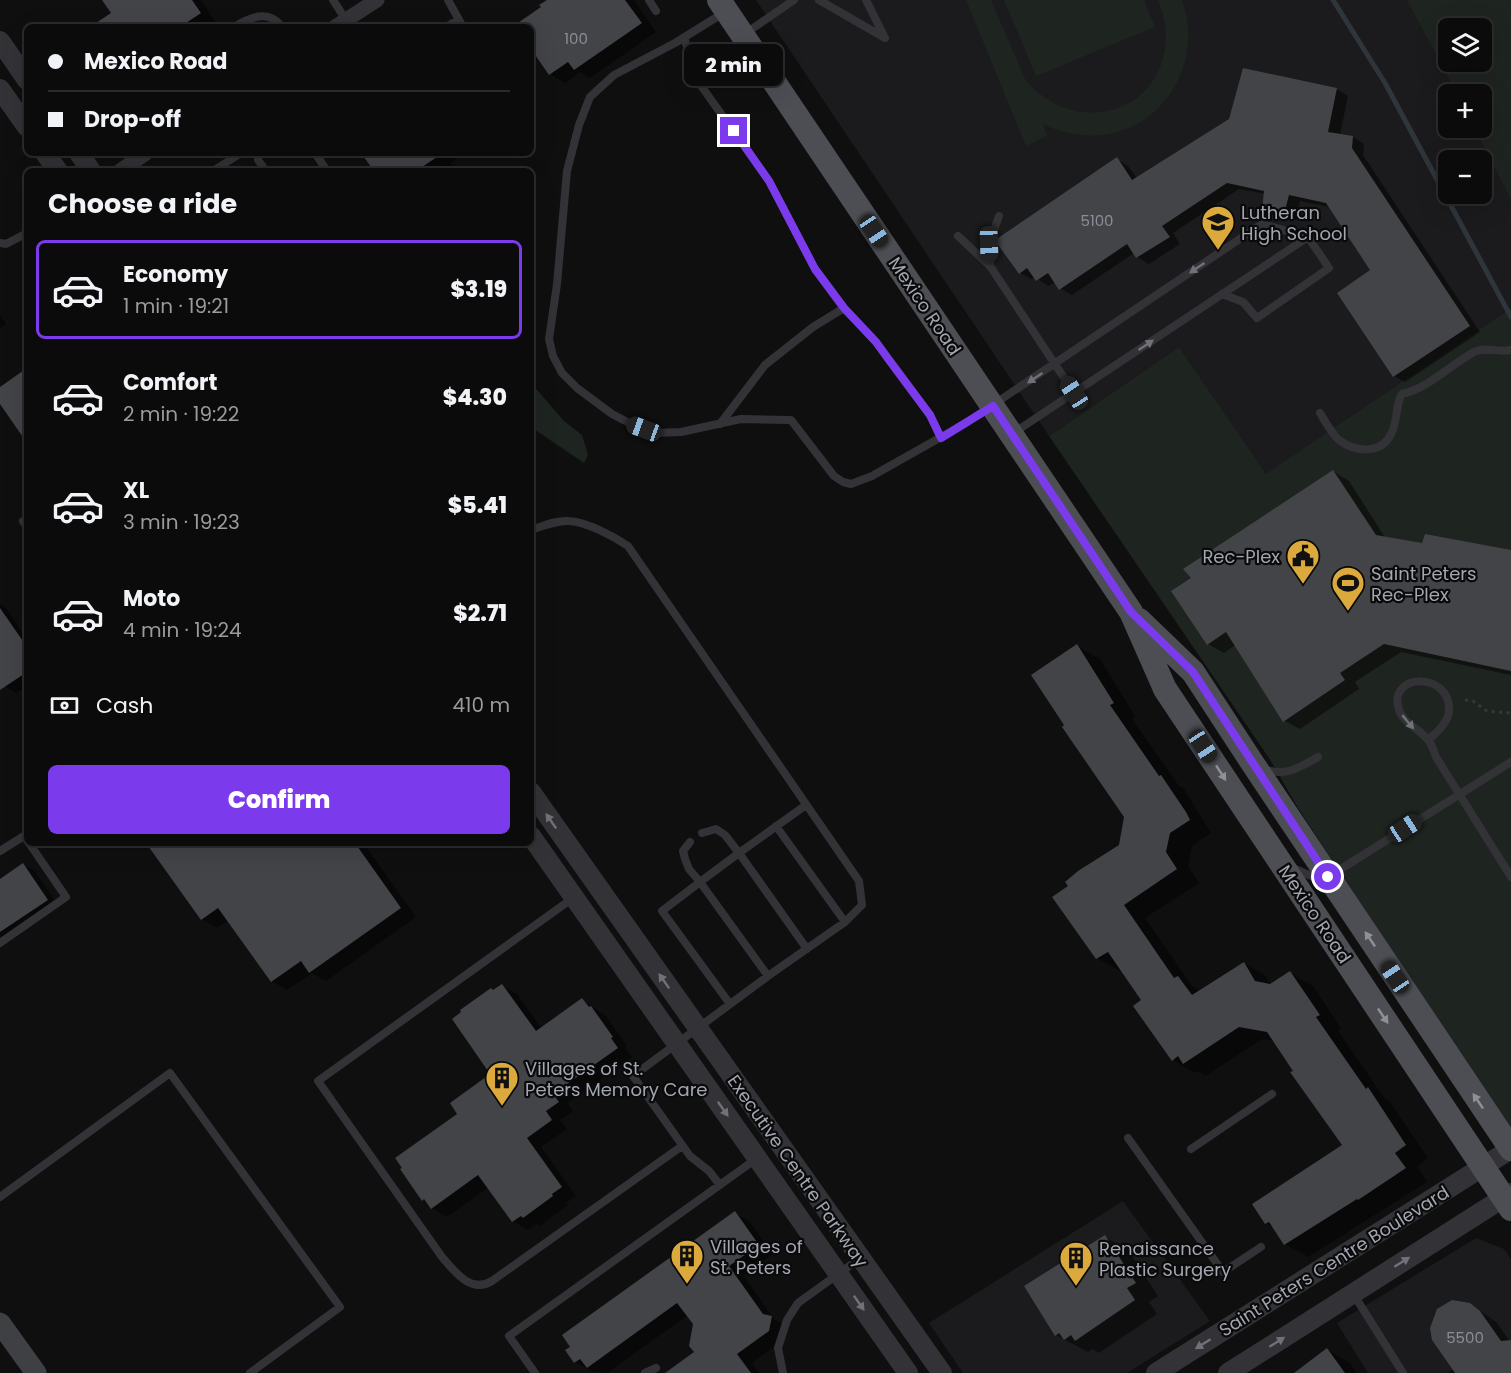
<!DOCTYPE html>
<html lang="en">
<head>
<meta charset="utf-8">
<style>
  :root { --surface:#0b0b0c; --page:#141415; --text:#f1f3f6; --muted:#9a9b9d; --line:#2b2b2d; --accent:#7c3aed }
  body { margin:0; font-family:Poppins,sans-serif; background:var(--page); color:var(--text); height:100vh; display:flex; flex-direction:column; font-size:22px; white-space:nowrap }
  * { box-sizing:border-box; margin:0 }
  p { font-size:20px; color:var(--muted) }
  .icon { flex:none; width:33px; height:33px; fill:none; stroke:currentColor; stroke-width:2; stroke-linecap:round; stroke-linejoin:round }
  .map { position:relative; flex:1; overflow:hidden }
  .sheet { position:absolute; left:24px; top:168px; width:510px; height:678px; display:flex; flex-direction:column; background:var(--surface); border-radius:9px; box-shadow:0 6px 24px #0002,0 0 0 2px var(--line) }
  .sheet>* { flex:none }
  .top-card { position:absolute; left:24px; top:24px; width:510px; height:132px; border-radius:9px; box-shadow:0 6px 24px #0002,0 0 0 2px var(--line); display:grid; align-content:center; height:132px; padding:0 24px; background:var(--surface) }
  .buttons { position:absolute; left:1438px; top:18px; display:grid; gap:12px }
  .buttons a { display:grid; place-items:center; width:54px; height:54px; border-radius:9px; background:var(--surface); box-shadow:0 6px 24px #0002,0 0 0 2px var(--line); font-size:30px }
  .end { position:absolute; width:27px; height:27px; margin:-14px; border:8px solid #7c3aed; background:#fff; box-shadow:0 0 0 3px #fff }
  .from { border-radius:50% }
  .bubble { position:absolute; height:42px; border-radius:9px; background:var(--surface); box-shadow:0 6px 24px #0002,0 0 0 2px var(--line); font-size:20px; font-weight:800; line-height:42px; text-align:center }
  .car { position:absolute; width:18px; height:36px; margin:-18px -9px; border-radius:8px; box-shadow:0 0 4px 2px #0007; background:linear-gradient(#222 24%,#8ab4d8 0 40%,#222 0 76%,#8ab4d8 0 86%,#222 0) }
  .top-card b { display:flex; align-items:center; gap:21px; height:57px; font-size:22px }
  .top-card b+b { border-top:2px solid var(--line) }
  .top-card i { width:15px; height:15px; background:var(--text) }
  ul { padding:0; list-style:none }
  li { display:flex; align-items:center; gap:18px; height:99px; margin:0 12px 9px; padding:0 12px; border:3px solid transparent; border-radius:9px }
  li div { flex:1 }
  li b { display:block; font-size:22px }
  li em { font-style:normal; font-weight:800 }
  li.current { border-color:var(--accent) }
  li>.icon { width:54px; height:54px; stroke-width:1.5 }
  h2 { padding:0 24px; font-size:27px; line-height:72px }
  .pay { display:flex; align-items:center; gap:15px; height:66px; padding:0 24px; font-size:22px }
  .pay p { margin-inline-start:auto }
  .action { display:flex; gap:12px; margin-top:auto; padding:12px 24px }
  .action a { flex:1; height:69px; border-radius:9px; background:var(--accent); color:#fff; font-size:24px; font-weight:800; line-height:69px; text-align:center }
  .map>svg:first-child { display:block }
  .built { fill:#1b1b1d; fill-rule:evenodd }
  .green { fill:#1e241f; fill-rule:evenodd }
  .shadow { fill:#0007 }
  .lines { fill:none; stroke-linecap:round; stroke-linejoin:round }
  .stream { stroke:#2e353b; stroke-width:5 }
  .building { fill:#434448 }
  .path { stroke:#37383c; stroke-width:3; stroke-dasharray:3 4.5; stroke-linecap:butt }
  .service { stroke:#333337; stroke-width:8 }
  .minor { stroke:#333337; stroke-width:15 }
  .tertiary { stroke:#333337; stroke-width:20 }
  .secondary { stroke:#3f4044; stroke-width:21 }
  .primary { stroke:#4d4e53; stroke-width:24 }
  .oneway { fill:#70727a }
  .oneway2 { fill:#8d9099 }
  .route { stroke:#7c3aed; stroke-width:8 }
  .labels { text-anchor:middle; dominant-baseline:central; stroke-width:4.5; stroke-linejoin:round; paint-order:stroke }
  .number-label { font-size:15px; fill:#8a8e96 }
  .poi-label { font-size:18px; fill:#a2a6b0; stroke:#0a0a0b; text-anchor:start }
  .street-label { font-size:18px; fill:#a2a6b0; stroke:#0a0a0b }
</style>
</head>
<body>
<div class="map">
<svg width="1511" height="1373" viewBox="0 0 1511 1373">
  <rect width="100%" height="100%" fill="#0f0f10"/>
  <!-- built -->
  <path class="built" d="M756 0H1511V308L1266 475 1179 347 1049 436ZM1449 28H1482V62H1449ZM1449 94H1482V128H1449ZM1449 160H1482V194H1449Z
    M1123 1201 1210 1321 1127 1373H963L929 1323Z
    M1476 1238 1504 1249 1511 1259V1373H1368L1337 1323Z"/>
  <!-- green -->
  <path class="green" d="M966 0H991L1025 79C1068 133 1153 121 1165 49 1168 32 1164 16 1158 0H1182C1204 59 1166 129 1101 135 1080 137 1062 133 1043 124L1047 136 1026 146Z
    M1004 0H1144L1155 27 1036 76Z
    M1407 0H1511V199L1474 128H1482V94H1457ZM1482 28V62H1449V28Z
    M1511 308V1131L1298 808 1269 758 1049 436 1179 347 1266 474Z
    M531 383 564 421 582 435 588 455 584 463 531 427Z"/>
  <!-- shadow -->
  <path class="shadow" d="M112 0H201L215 22 208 27H92L113 13Z
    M554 0H634L656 32 590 78 580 72 565 83 550 74 531 46V27H518Z
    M1337 89 1348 96 1340 135 1353 137 1364 144 1363 155 1480 332 1405 382 1394 376 1372 270 1330 207 1300 201 1296 220 1275 216 1263 209 1266 194 1239 189 1173 233 1180 244 1149 264 1137 257 1134 253 1072 295 1060 288 1056 282 1048 286 1035 277 1031 279 1020 273 1117 159 1128 166 1137 178Z
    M363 153H465L450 163 452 165 443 171H375Z
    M0 315 6 324 0 328Z
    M1334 472 1349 481 1386 539 1423 545 1511 552V675L1401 652 1355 682 1359 689 1300 729 1285 721 1235 645 1224 653 1208 644Z
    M0 604 6 608 27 639V686L16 693 5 686 0 679Z
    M1077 646 1100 659 1135 716 1132 719 1179 786 1184 789 1211 833 1192 846 1188 866 1199 883 1145 918 1192 986 1201 991 1244 963 1266 976 1271 985 1290 973 1313 986 1341 1028 1338 1031 1385 1099 1390 1102 1428 1158 1417 1166 1427 1182 1308 1257 1285 1244 1274 1228 1266 1223 1344 1145 1275 1041 1262 1039 1206 1076 1198 1071 1195 1073 1173 1060 1143 1001 1122 970 1120 971 1097 958 1126 817Z
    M148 843H363L416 917 326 981 312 973 287 990 272 981 229 920 217 928 202 919Z
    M23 865 35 871 58 906 0 946V881Z
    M502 986 517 994 542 1029 582 1000 606 1016 627 1046 625 1048 632 1057 567 1103 573 1111 560 1120 567 1129 541 1147 576 1196 566 1203 568 1205 539 1226 537 1224 528 1230 513 1221 489 1187 447 1217 432 1208 423 1200 459 1114 493 1074 494 992Z
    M735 1213 750 1222 773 1254 743 1275 774 1319 786 1326 784 1339 752 1363 759 1373H667L696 1353 694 1324 688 1315 607 1373 591 1371 575 1362 567 1351Z
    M1105 1237 1128 1250 1158 1296 1149 1302 1157 1314 1099 1353 1092 1349 1088 1352 1056 1335Z
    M1470 1304 1496 1322 1511 1343V1373H1447L1454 1369Z
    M1327 1350 1350 1363 1357 1373H1296Z"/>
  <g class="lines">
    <!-- stream -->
    <path class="stream" d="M1333 0 1385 83 1511 317"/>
  </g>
  <!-- building -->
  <path class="building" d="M102 0H192L201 13 180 27H90L111 13Z
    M547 0H625L642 23 574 70 568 62 549 75 531 49V27H512L541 7 539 5Z
    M1243 68 1337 88 1328 132 1353 136 1352 148 1470 326 1393 377 1337 293 1370 270 1326 203 1289 195 1284 214 1262 210 1264 191 1227 183 1162 226 1170 237 1136 258 1127 244 1059 290 1048 273 1036 281 1027 268 1019 274 996 242 998 238 1117 157 1132 180 1229 119Z
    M361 153H443L416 171H374Z
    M27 368V443L0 404V387Z
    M1333 470 1376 535 1422 543 1425 534 1511 550V671L1384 644 1340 673 1345 680 1283 722 1226 632 1207 645 1171 591 1191 578 1183 569Z
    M0 608 27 647V672L0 690Z
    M1077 644 1114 703 1110 705 1159 776 1161 775 1186 812 1190 820 1170 833 1166 852 1177 869 1124 905 1174 978 1178 976 1192 995 1244 962 1255 981 1270 984 1290 971 1320 1015 1316 1017 1366 1089 1368 1087 1406 1145 1395 1153 1406 1168 1358 1200 1357 1199 1284 1245 1269 1222 1265 1224 1252 1204 1342 1145 1290 1072 1293 1071 1267 1032 1239 1027 1183 1064 1178 1056 1172 1061 1133 1006 1141 1000 1108 952 1096 959 1052 897 1068 886 1065 882 1078 871 1119 845 1124 817 1062 727 1064 725 1031 675Z
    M146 843H355L401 908 309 973 301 961 271 982 218 908 201 920Z
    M23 863 48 900 0 932V879Z
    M502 984 536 1031 582 998 589 1007 591 1006 613 1037 611 1038 618 1048 553 1094 559 1102 546 1111 552 1120 527 1138 562 1187 552 1194 553 1196 523 1218 521 1216 512 1222 478 1175 431 1209 424 1199 422 1201 400 1169 402 1168 395 1158 457 1114 450 1103 490 1074 452 1019 461 1012 460 1010 491 988 493 990Z
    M735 1211 759 1245 729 1266 763 1314 772 1316 769 1331 737 1354 751 1373H665L694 1352 689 1346 693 1324 677 1303 587 1368 580 1359 574 1363 565 1350 570 1347 562 1335Z
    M1105 1235 1136 1283 1127 1288 1135 1300 1075 1341 1071 1335 1064 1340 1059 1333 1055 1336 1024 1286Z
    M1452 1300 1470 1303 1480 1311 1501 1341 1511 1340V1373H1455L1432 1340 1430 1328 1437 1309Z
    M1327 1348 1345 1373H1294Z"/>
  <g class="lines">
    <!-- path -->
    <path class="path" d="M1465 700 1473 701 1487 711 1511 713"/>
    <!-- service -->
    <path class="service" d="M333 0 346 20
      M448 0 463 27
      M649 0 656 11
      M819 0 885 38
      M866 0 885 38
      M725 12 675 43 614 75 590 97 579 125 567 171 557 284 549 339 553 356 562 373 577 388 612 414 633 425 656 433 681 432 741 419 791 420 834 476 843 482 851 484 872 476 966 423 1262 224 1308 237 1329 268 1257 318 1243 302 1222 294
      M234 27C250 17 269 9 282 27
      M446 27 458 20
      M746 33 794 0
      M684 38 702 87 769 181 815 269 844 308 876 342 930 415 941 438
      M258 153V160L266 171
      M315 153 327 171
      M213 171 241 153
      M958 236 990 266 1074 393
      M0 243 6 244 27 233
      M990 266 989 244 999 216
      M1320 413C1325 421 1331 433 1339 440 1355 452 1381 455 1391 434 1398 422 1395 405 1402 394 1429 388 1450 365 1474 352 1485 346 1499 353 1511 350
      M720 424 765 365 813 327 844 308
      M1015 432 1308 237
      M27 519 23 521 27 527
      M531 530C543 526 557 520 569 521 587 522 613 536 628 546L859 881 862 905 845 922 768 976 633 1076 690 1156 709 1171 720 1185
      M1428 740C1436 733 1449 722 1449 710 1450 672 1391 673 1398 706 1401 723 1419 728 1428 740 1432 744 1434 752 1436 757L1511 877
      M1264 769C1286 777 1298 768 1318 757
      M806 805 739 853 807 949
      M776 826 845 922
      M690 842 683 851 685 859 689 869 700 882 739 853 725 835 716 829 702 833
      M0 851 24 836 27 840
      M1293 868 1316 878 1328 877 1511 762
      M573 898 318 1081 442 1257C455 1272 471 1294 492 1281L682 1146
      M0 943 66 897 29 843
      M730 1004 662 911 700 882 768 976
      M1128 1138 1223 1272 1261 1247
      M1191 1149 1272 1094
      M0 1197 170 1073 340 1307 250 1373
      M1354 1295 1403 1373
      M535 1373 509 1336 756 1159
      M645 1373 656 1368
      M783 1373 778 1348 787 1320 798 1303 859 1259"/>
    <!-- minor -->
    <path class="minor" d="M335 27 377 0
      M120 171 146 153"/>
    <!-- tertiary -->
    <path class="tertiary" d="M0 41 27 80
      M0 89 27 127
      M45 153 58 171
      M79 153 91 171
      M531 792 942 1373
      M531 836 908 1373
      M1156 1373 1511 1149
      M1228 1373 1511 1193"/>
    <!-- secondary -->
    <path class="secondary" d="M0 1323 36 1373"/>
    <!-- primary -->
    <path class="primary" d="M719 0 1131 612 1165 689 1511 1209
      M1139 620 1193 672 1253 764 1511 1149"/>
  </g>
  <!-- one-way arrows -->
  <defs><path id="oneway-solid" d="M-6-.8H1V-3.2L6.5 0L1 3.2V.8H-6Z" transform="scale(1.5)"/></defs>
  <g class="oneway">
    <use href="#oneway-solid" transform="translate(1197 268) rotate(146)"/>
    <use href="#oneway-solid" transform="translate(1146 345) rotate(-34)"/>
    <use href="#oneway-solid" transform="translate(1035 378) rotate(146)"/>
    <use href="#oneway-solid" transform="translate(1408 722) rotate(50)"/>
    <use href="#oneway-solid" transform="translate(551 821) rotate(-125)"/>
    <use href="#oneway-solid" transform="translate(664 981) rotate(-125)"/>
    <use href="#oneway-solid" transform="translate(723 1109) rotate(55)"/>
    <use href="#oneway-solid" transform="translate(1402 1262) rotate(-32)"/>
    <use href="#oneway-solid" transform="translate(859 1303) rotate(55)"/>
    <use href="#oneway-solid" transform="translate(1277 1342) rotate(-32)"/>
    <use href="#oneway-solid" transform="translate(1203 1344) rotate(148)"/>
  </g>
  <g class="oneway2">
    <use href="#oneway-solid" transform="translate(1221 773) rotate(57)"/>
    <use href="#oneway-solid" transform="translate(1370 939) rotate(-124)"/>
    <use href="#oneway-solid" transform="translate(1383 1016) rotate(56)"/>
    <use href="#oneway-solid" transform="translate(1478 1101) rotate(-124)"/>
  </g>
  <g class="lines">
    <!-- route -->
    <path class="route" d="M734 131 769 181 815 269 844 308 876 342 889 360 930 415 941 438 993 406 1131 612 1193 672 1328 877"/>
  </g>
  <!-- icons -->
  <defs>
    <g id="school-pin" transform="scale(1.725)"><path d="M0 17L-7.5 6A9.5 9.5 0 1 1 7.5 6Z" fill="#dcaa3c" stroke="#0a0a0b"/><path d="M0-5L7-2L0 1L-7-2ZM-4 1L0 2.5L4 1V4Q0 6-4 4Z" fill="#111"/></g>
    <g id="civic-pin" transform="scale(1.725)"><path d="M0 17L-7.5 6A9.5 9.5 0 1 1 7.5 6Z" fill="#dcaa3c" stroke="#0a0a0b"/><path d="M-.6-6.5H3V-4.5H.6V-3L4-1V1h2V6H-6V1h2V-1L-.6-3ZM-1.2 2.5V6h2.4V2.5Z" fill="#111"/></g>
    <g id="stadium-pin" transform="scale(1.725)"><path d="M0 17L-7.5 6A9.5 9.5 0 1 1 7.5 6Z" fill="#dcaa3c" stroke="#0a0a0b"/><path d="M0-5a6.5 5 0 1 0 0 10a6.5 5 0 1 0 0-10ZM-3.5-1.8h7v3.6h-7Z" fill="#111"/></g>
    <g id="building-pin" transform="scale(1.725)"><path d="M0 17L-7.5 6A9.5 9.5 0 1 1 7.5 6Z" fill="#dcaa3c" stroke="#0a0a0b"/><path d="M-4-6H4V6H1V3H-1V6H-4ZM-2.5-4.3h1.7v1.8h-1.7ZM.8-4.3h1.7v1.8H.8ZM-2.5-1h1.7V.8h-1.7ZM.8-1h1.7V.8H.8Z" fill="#111"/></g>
  </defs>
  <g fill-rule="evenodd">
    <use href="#school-pin" x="1218" y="222"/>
    <use href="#civic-pin" x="1303" y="556"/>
    <use href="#stadium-pin" x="1348" y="583"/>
    <use href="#building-pin" x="502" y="1078"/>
    <use href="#building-pin" x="687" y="1256"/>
    <use href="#building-pin" x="1076" y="1258"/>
  </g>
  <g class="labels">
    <!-- number labels -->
    <g class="number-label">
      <text x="576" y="38">100</text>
      <text x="1097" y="220">5100</text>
      <text x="1465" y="1337">5500</text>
    </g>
    <!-- poi labels -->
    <g class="poi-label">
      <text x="1241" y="212">Lutheran<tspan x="1241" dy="21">High School</tspan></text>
      <text x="1280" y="556" text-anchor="end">Rec-Plex</text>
      <text x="1371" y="573">Saint Peters<tspan x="1371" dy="21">Rec-Plex</tspan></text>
      <text x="525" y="1068">Villages of St.<tspan x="525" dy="21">Peters Memory Care</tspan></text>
      <text x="710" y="1246">Villages of<tspan x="710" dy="21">St. Peters</tspan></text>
      <text x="1099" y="1248">Renaissance<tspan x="1099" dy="21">Plastic Surgery</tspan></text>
    </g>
    <!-- street labels -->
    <g class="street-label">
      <text transform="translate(925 306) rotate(56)">Mexico Road</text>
      <text transform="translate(1315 914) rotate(56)">Mexico Road</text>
      <text transform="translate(798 1171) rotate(55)">Executive Centre Parkway</text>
      <text transform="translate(1334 1261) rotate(-32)">Saint Peters Centre Boulevard</text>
    </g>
  </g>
</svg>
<div class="buttons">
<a><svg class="icon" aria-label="layers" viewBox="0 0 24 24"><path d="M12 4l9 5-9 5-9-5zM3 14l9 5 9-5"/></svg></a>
<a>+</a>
<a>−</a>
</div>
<i class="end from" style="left:1328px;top:877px"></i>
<i class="end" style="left:734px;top:131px"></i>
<div class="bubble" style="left:684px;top:44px;width:99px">2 min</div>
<i class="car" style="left:874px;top:231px;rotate:146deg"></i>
<i class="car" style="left:989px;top:244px;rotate:178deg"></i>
<i class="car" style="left:1074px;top:393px;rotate:327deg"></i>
<i class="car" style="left:644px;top:429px;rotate:290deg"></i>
<i class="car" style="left:1203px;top:746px;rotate:147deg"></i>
<i class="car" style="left:1405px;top:828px;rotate:57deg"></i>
<i class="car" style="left:1395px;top:977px;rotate:326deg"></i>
<div class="top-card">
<b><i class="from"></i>Mexico Road</b>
<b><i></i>Drop-off</b>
</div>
<section class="sheet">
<h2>Choose a ride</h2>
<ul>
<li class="current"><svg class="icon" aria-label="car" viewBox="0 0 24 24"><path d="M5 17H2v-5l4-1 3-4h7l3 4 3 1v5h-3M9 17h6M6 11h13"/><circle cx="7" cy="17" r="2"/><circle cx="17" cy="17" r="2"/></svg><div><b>Economy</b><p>1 min · 19:21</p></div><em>$3.19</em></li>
<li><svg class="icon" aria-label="car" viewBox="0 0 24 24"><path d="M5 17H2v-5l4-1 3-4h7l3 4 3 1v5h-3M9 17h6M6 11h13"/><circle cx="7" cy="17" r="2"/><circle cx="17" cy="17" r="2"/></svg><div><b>Comfort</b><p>2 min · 19:22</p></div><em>$4.30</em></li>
<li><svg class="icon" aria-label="car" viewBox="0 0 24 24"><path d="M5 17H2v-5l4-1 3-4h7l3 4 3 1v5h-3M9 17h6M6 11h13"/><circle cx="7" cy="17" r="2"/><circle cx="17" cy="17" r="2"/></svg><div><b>XL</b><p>3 min · 19:23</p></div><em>$5.41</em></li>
<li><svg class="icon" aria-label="car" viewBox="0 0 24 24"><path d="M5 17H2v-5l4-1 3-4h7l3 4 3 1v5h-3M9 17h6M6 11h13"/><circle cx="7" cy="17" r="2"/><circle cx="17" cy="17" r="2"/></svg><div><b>Moto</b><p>4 min · 19:24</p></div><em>$2.71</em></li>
</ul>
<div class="pay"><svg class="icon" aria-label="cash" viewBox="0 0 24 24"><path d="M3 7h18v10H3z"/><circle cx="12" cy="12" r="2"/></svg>Cash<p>410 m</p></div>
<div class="action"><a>Confirm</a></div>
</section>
</div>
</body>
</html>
